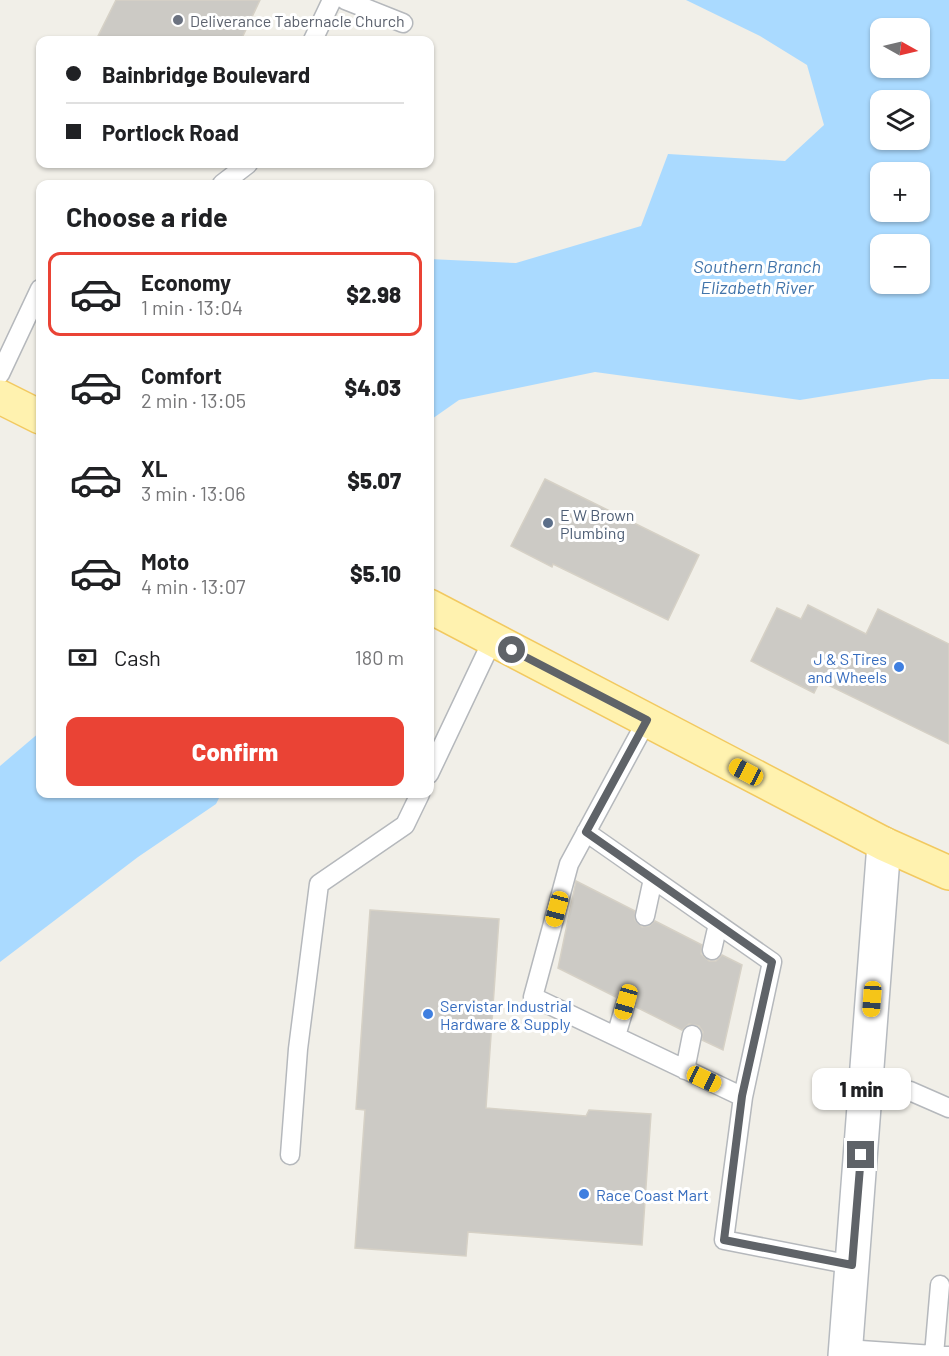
<!DOCTYPE html>
<html lang="en">
<head>
<meta charset="utf-8">
<style>
  :root { --surface:#fff; --page:#f2f2f2; --text:#202124; --muted:#757577; --line:#e0e0e0; --accent:#ea4335 }
  body { margin:0; font-family:Barlow,sans-serif; background:var(--page); color:var(--text); height:100vh; display:flex; flex-direction:column; font-size:22px; white-space:nowrap }
  * { box-sizing:border-box; margin:0 }
  p { font-size:20px; color:var(--muted) }
  .icon { flex:none; width:33px; height:33px; fill:none; stroke:currentColor; stroke-width:2; stroke-linecap:round; stroke-linejoin:round }
  .map { position:relative; flex:1; overflow:hidden }
  .drawer { position:absolute; left:36px; top:180px; width:398px; height:618px; display:flex; flex-direction:column; background:var(--surface); border-radius:12px; box-shadow:0 2px 4px #0004 }
  .drawer>* { flex:none }
  .banner { position:absolute; left:36px; top:36px; width:398px; height:132px; border-radius:12px; box-shadow:0 2px 4px #0004; display:grid; align-content:center; height:132px; padding:0 30px; background:var(--surface) }
  .needle { width:39px; rotate:98deg }
  .fabs { position:absolute; left:870px; top:18px; display:grid; gap:12px }
  .fabs a { display:grid; place-items:center; width:60px; height:60px; border-radius:12px; background:var(--surface); box-shadow:0 2px 4px #0004; font-size:30px }
  .end { position:absolute; width:27px; height:27px; margin:-14px; border:8px solid #5f6368; background:#fff; box-shadow:0 0 0 3px #fff }
  .from { border-radius:50% }
  .bubble { position:absolute; height:42px; border-radius:12px; background:var(--surface); box-shadow:0 2px 4px #0004; font-size:20px; font-weight:800; line-height:42px; text-align:center }
  .car { position:absolute; width:18px; height:36px; margin:-18px -9px; border-radius:8px; box-shadow:0 0 4px 2px #0007; background:linear-gradient(#f5c518 24%,#345 0 40%,#f5c518 0 76%,#345 0 86%,#f5c518 0) }
  .banner b { display:flex; align-items:center; gap:21px; height:57px; font-size:22px }
  .banner b+b { border-top:2px solid var(--line) }
  .banner i { width:15px; height:15px; background:var(--text) }
  ul { padding:0; list-style:none }
  li { display:flex; align-items:center; gap:18px; height:84px; margin:0 12px 9px; padding:0 18px; border:3px solid transparent; border-radius:12px }
  li div { flex:1 }
  li b { display:block; font-size:22px }
  li em { font-style:normal; font-weight:800 }
  li.selected { border-color:var(--accent) }
  li>.icon { width:54px; height:54px; stroke-width:1.5 }
  h2 { padding:0 30px; font-size:27px; line-height:72px }
  .pay { display:flex; align-items:center; gap:15px; height:66px; padding:0 30px; font-size:22px }
  .pay p { margin-inline-start:auto }
  .primary-button { display:flex; gap:12px; margin-top:auto; padding:12px 30px }
  .primary-button a { flex:1; height:69px; border-radius:12px; background:var(--accent); color:#fff; font-size:24px; font-weight:800; line-height:69px; text-align:center }
  .map>svg:first-child { display:block }
  .water { fill:#aadaff; fill-rule:evenodd }
  .building { fill:#cccac5; stroke:#d6d1c6; stroke-width:1.5 }
  .lines { fill:none; stroke-linecap:round; stroke-linejoin:round }
  .service-casing { stroke:#b5b8bc; stroke-width:21 }
  .secondary-casing { stroke:#b6babf; stroke-width:36 }
  .primary-casing { stroke:#f2c960; stroke-width:36 }
  .service { stroke:#fff; stroke-width:18 }
  .secondary { stroke:#fff; stroke-width:33 }
  .primary { stroke:#fff2af; stroke-width:33 }
  .route { stroke:#5f6368; stroke-width:8 }
  .worship-dot { fill:#6b7280; stroke:#fff; stroke-width:2 }
  .service-dot { fill:#5c6f8a; stroke:#fff; stroke-width:2 }
  .shop-dot { fill:#3f7fe0; stroke:#fff; stroke-width:2 }
  .labels { text-anchor:middle; dominant-baseline:central; stroke-width:6; stroke-linejoin:round; paint-order:stroke }
  .worship-label { font-size:16px; fill:#5b616d; stroke:#fff; text-anchor:start }
  .service-label { font-size:16px; fill:#4e5e75; stroke:#fff; text-anchor:start }
  .shop-label { font-size:16px; fill:#366cbe; stroke:#fff; text-anchor:start }
  .water-label { font-size:18px; font-style:italic; fill:#4174aa; stroke:#fff }
</style>
</head>
<body>
<div class="map">
<svg width="949" height="1356" viewBox="0 0 949 1356">
  <rect width="100%" height="100%" fill="#f1efe8"/>
  <!-- water -->
  <path class="water" d="M686 0H949V379H931L800 400 595 372 459 400 429 421V259L516 263 641 226 668 154 785 161 824 125 807 65 760 36ZM880 28H920V68H880ZM880 100H920V140H880ZM880 172H920V212H880ZM880 244H920V284H880Z
    M40 732V794H221L216 804 138 857 0 962V766Z"/>
  <!-- building -->
  <path class="building" d="M116 0H260L241 40H96Z
    M545 479 699 555 668 620 553 564 552 567 511 546Z
    M808 605 866 634 878 609 949 644V744L820 681 814 693 751 661 777 608 801 619Z
    M576 881 635 911V920L642 927 649 926 655 921 702 945 701 954 709 961H716L722 955 742 965 723 1050 702 1040 703 1032 699 1026 689 1024 682 1030 636 1007 637 999 630 991H623L616 997 558 968Z
    M370 910 499 919 486 1108 586 1116 589 1110 651 1114 642 1245 468 1232 466 1256 355 1248 365 1110 356 1109Z"/>
  <g class="lines">
    <!-- service casing -->
    <g class="service-casing">
      <path id="service" d="M345 0 403 23
        M313 40 332 0
        M222 184 248 164
        M0 374 40 289
        M647 720 569 864 533 997 743 1097 724 1240 852 1265
        M429 774 493 639
        M586 832 772 962 743 1097
        M645 916 653 879
        M712 950 718 924
        M616 1036 626 1002
        M685 1070 692 1035
        M866 1088 910 1091 949 1108
        M290 1155 298 1049 319 884 405 825 420 794
        M846 1349 949 1356
        M934 1355 940 1285"/>
    </g>
    <!-- secondary casing -->
    <g class="secondary-casing">
      <path id="secondary" d="M845 1356 884 844"/>
    </g>
    <!-- primary casing -->
    <g class="primary-casing">
      <path id="primary" d="M0 397 40 417
        M429 606 884 844 949 873"/>
    </g>
    <!-- service -->
    <use href="#service" class="service"/>
    <!-- secondary -->
    <use href="#secondary" class="secondary"/>
    <!-- primary -->
    <use href="#primary" class="primary"/>
  </g>
  <g class="lines">
    <!-- route -->
    <path class="route" d="M512 650 647 720 586 832 772 962 742 1096 724 1240 852 1265 861 1155"/>
  </g>
  <!-- markers -->
  <circle class="worship-dot" cx="178" cy="20" r="6"/>
  <circle class="service-dot" cx="548" cy="523" r="6"/>
  <g class="shop-dot">
    <circle cx="899" cy="667" r="6"/>
    <circle cx="428" cy="1014" r="6"/>
    <circle cx="584" cy="1194" r="6"/>
  </g>
  <g class="labels">
    <!-- worship labels -->
    <g class="worship-label">
      <text x="190" y="20">Deliverance Tabernacle Church</text>
    </g>
    <!-- service labels -->
    <g class="service-label">
      <text x="560" y="514">E W Brown<tspan x="560" dy="18">Plumbing</tspan></text>
    </g>
    <!-- shop labels -->
    <g class="shop-label">
      <text x="887" y="658" text-anchor="end">J &amp; S Tires<tspan x="887" dy="18">and Wheels</tspan></text>
      <text x="440" y="1005">Servistar Industrial<tspan x="440" dy="18">Hardware &amp; Supply</tspan></text>
      <text x="596" y="1194">Race Coast Mart</text>
    </g>
    <!-- water labels -->
    <g class="water-label">
      <text x="757" y="266">Southern Branch<tspan x="757" dy="21">Elizabeth River</tspan></text>
    </g>
  </g>
</svg>
<div class="fabs">
<a><svg class="needle" viewBox="-14 -14 28 28"><path d="M0-13l5 13h-10z" fill="#e53935"/><path d="M0 13l5-13h-10z" fill="#757577"/></svg></a>
<a><svg class="icon" aria-label="layers" viewBox="0 0 24 24"><path d="M12 4l9 5-9 5-9-5zM3 14l9 5 9-5"/></svg></a>
<a>+</a>
<a>−</a>
</div>
<i class="end from" style="left:512px;top:650px"></i>
<i class="end" style="left:861px;top:1155px"></i>
<div class="bubble" style="left:812px;top:1068px;width:99px">1 min</div>
<i class="car" style="left:746px;top:772px;rotate:298deg"></i>
<i class="car" style="left:557px;top:909px;rotate:195deg"></i>
<i class="car" style="left:872px;top:999px;rotate:184deg"></i>
<i class="car" style="left:626px;top:1002px;rotate:196deg"></i>
<i class="car" style="left:704px;top:1079px;rotate:115deg"></i>
<div class="banner">
<b><i class="from"></i>Bainbridge Boulevard</b>
<b><i></i>Portlock Road</b>
</div>
<section class="drawer">
<h2>Choose a ride</h2>
<ul>
<li class="selected"><svg class="icon" aria-label="car" viewBox="0 0 24 24"><path d="M5 17H2v-5l4-1 3-4h7l3 4 3 1v5h-3M9 17h6M6 11h13"/><circle cx="7" cy="17" r="2"/><circle cx="17" cy="17" r="2"/></svg><div><b>Economy</b><p>1 min · 13:04</p></div><em>$2.98</em></li>
<li><svg class="icon" aria-label="car" viewBox="0 0 24 24"><path d="M5 17H2v-5l4-1 3-4h7l3 4 3 1v5h-3M9 17h6M6 11h13"/><circle cx="7" cy="17" r="2"/><circle cx="17" cy="17" r="2"/></svg><div><b>Comfort</b><p>2 min · 13:05</p></div><em>$4.03</em></li>
<li><svg class="icon" aria-label="car" viewBox="0 0 24 24"><path d="M5 17H2v-5l4-1 3-4h7l3 4 3 1v5h-3M9 17h6M6 11h13"/><circle cx="7" cy="17" r="2"/><circle cx="17" cy="17" r="2"/></svg><div><b>XL</b><p>3 min · 13:06</p></div><em>$5.07</em></li>
<li><svg class="icon" aria-label="car" viewBox="0 0 24 24"><path d="M5 17H2v-5l4-1 3-4h7l3 4 3 1v5h-3M9 17h6M6 11h13"/><circle cx="7" cy="17" r="2"/><circle cx="17" cy="17" r="2"/></svg><div><b>Moto</b><p>4 min · 13:07</p></div><em>$5.10</em></li>
</ul>
<div class="pay"><svg class="icon" aria-label="cash" viewBox="0 0 24 24"><path d="M3 7h18v10H3z"/><circle cx="12" cy="12" r="2"/></svg>Cash<p>180 m</p></div>
<div class="primary-button"><a>Confirm</a></div>
</section>
</div>
</body>
</html>
